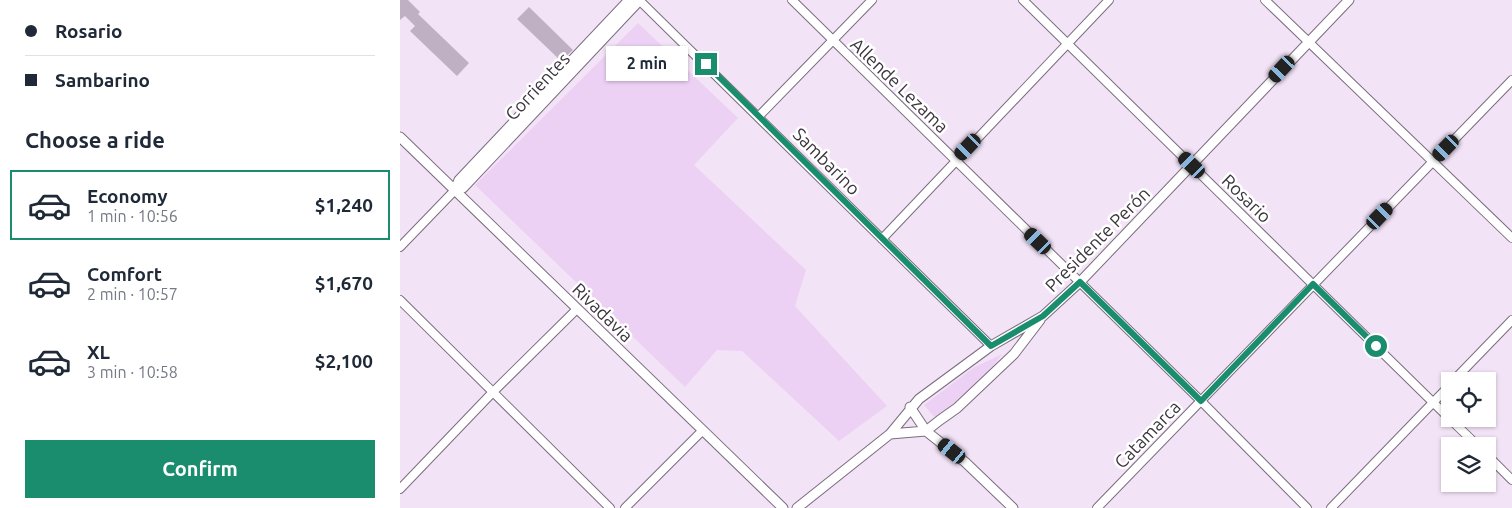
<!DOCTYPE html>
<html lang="en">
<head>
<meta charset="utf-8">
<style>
  :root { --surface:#fff; --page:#f2f2f3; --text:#1f2937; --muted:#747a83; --line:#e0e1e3; --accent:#198d6e }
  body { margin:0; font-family:Ubuntu,sans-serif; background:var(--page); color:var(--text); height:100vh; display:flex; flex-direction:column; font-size:19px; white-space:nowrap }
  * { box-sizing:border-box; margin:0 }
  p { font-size:16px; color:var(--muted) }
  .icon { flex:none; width:28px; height:28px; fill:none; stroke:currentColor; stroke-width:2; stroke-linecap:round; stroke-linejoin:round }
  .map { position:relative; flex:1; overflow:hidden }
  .sheet { display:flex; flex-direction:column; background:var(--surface); width:400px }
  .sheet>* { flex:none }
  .top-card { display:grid; align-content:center; height:110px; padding:0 25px; background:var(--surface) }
  .fabs { position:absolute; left:1041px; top:372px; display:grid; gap:10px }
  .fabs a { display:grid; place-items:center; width:55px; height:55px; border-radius:0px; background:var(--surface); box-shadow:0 1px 4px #0004; font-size:25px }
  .end { position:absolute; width:22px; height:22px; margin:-11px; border:6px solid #198d6e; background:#fff; box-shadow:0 0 0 2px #fff }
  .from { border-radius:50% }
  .bubble { position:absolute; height:35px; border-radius:0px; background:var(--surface); box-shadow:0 1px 4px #0004; font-size:16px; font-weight:600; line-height:35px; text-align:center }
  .car { position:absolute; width:15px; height:30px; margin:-15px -8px; border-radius:6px; box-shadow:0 0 4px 1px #0007; background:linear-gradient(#222 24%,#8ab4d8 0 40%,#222 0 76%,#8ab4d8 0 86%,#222 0) }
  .top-card b { display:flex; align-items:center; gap:18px; height:48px; font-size:19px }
  .top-card b+b { border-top:1px solid var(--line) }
  .top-card i { width:12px; height:12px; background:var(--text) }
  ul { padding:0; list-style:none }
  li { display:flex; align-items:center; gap:15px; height:70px; margin:0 10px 8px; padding:0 15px; border:2px solid transparent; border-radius:0px }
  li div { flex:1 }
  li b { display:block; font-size:19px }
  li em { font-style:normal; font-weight:600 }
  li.selected { border-color:var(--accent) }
  li>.icon { width:45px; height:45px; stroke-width:1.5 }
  h2 { padding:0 25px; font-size:22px; line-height:60px }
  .cta { display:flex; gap:10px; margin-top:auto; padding:10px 25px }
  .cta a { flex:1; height:58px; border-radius:0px; background:var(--accent); color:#fff; font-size:20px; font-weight:600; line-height:58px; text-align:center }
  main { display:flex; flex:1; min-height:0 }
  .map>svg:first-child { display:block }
  .green { fill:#edd1f4 }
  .building { fill:#bfb0c3 }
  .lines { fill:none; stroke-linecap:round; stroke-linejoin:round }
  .minor-casing { stroke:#7a6d7e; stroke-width:10 }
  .tertiary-casing { stroke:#7a6d7e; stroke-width:11 }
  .minor { stroke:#fff; stroke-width:8 }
  .tertiary { stroke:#fff; stroke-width:9 }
  .route { stroke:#198d6e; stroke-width:6 }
  .labels { text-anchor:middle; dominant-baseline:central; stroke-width:5; stroke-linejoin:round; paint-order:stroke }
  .street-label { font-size:18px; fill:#3b353d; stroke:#fff }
</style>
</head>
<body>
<main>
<section class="sheet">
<div class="top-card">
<b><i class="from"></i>Rosario</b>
<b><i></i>Sambarino</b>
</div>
<h2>Choose a ride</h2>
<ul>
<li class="selected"><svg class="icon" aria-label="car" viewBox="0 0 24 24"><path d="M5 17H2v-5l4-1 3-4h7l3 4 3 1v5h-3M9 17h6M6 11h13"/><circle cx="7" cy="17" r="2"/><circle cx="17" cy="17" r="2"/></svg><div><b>Economy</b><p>1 min · 10:56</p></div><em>$1,240</em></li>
<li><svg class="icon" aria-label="car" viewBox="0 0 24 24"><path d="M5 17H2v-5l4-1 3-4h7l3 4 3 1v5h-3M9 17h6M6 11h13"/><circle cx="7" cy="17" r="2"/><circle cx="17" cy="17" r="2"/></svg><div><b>Comfort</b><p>2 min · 10:57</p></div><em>$1,670</em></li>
<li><svg class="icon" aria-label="car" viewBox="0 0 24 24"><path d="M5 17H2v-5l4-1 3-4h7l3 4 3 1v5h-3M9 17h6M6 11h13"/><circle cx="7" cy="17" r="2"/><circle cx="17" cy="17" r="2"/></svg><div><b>XL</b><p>3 min · 10:58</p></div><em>$2,100</em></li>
</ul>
<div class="cta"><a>Confirm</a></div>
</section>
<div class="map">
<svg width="1112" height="508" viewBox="0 0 1112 508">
  <rect width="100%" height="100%" fill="#f3e3f7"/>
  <!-- green -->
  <path class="green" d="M238 23 338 118 294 165 406 270 395 306 487 406 439 441 342 351 317 350 285 387 75 185Z
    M602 354 589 372 536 419 524 405 573 368Z"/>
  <!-- building -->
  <path class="building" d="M0 0H8L20 12 18 14 69 63 57 76 10 31 15 26 5 16 0 20Z
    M129 7 173 50 161 61 117 19Z"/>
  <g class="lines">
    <!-- minor casing -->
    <g class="minor-casing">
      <path id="minor" d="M239 0 591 346
        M392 0 801 401 907 508
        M623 0 1050 419
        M865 0 1112 238
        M359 116 472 0
        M482 239 709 0
        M0 247 55 190
        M0 300 210 508
        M1053 381 1112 320
        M1050 419 1078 446
        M1088 456 1112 480
        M0 489 92 393 177 309
        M225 508 302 431
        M697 508 1112 80
        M931 508 1050 385"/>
    </g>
    <!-- tertiary casing -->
    <g class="tertiary-casing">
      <path id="tertiary" d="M0 137 383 508
        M55 190 63 188 240 0
        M55 190 59 180 229 0
        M510 407 526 431 565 462 613 508
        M490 434 526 431 540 420 557 408 614 354 640 320
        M397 508 490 434 519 399 591 346 643 316 680 282 949 0"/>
    </g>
    <!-- minor -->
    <use href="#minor" class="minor"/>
    <!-- tertiary -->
    <use href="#tertiary" class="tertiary"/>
  </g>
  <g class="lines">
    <!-- route -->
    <path class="route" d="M306 64 591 346 643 316 680 282 801 401 913 284 976 346"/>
  </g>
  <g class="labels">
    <!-- street labels -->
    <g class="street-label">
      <text transform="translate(500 85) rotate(44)">Allende Lezama</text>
      <text transform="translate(137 86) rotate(-47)">Corrientes</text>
      <text transform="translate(427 161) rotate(45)">Sambarino</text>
      <text transform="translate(847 198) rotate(44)">Rosario</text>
      <text transform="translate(697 239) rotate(-45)">Presidente Perón</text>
      <text transform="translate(203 312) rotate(44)">Rivadavia</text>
      <text transform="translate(747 434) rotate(-46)">Catamarca</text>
    </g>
  </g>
</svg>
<div class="fabs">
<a><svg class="icon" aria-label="locate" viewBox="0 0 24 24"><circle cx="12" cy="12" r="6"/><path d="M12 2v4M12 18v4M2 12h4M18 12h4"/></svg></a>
<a><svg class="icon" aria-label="layers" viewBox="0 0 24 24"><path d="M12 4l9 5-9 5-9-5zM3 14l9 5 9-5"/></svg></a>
</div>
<i class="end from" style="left:976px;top:346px"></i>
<i class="end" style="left:306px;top:64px"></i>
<div class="bubble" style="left:206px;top:46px;width:82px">2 min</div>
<i class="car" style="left:882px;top:69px;rotate:223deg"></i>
<i class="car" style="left:568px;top:147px;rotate:224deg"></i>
<i class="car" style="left:1046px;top:148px;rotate:224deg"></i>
<i class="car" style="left:792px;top:165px;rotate:314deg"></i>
<i class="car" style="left:980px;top:216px;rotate:44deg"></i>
<i class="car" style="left:638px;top:241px;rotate:314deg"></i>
<i class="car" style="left:552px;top:451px;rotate:309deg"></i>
</div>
</main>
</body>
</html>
